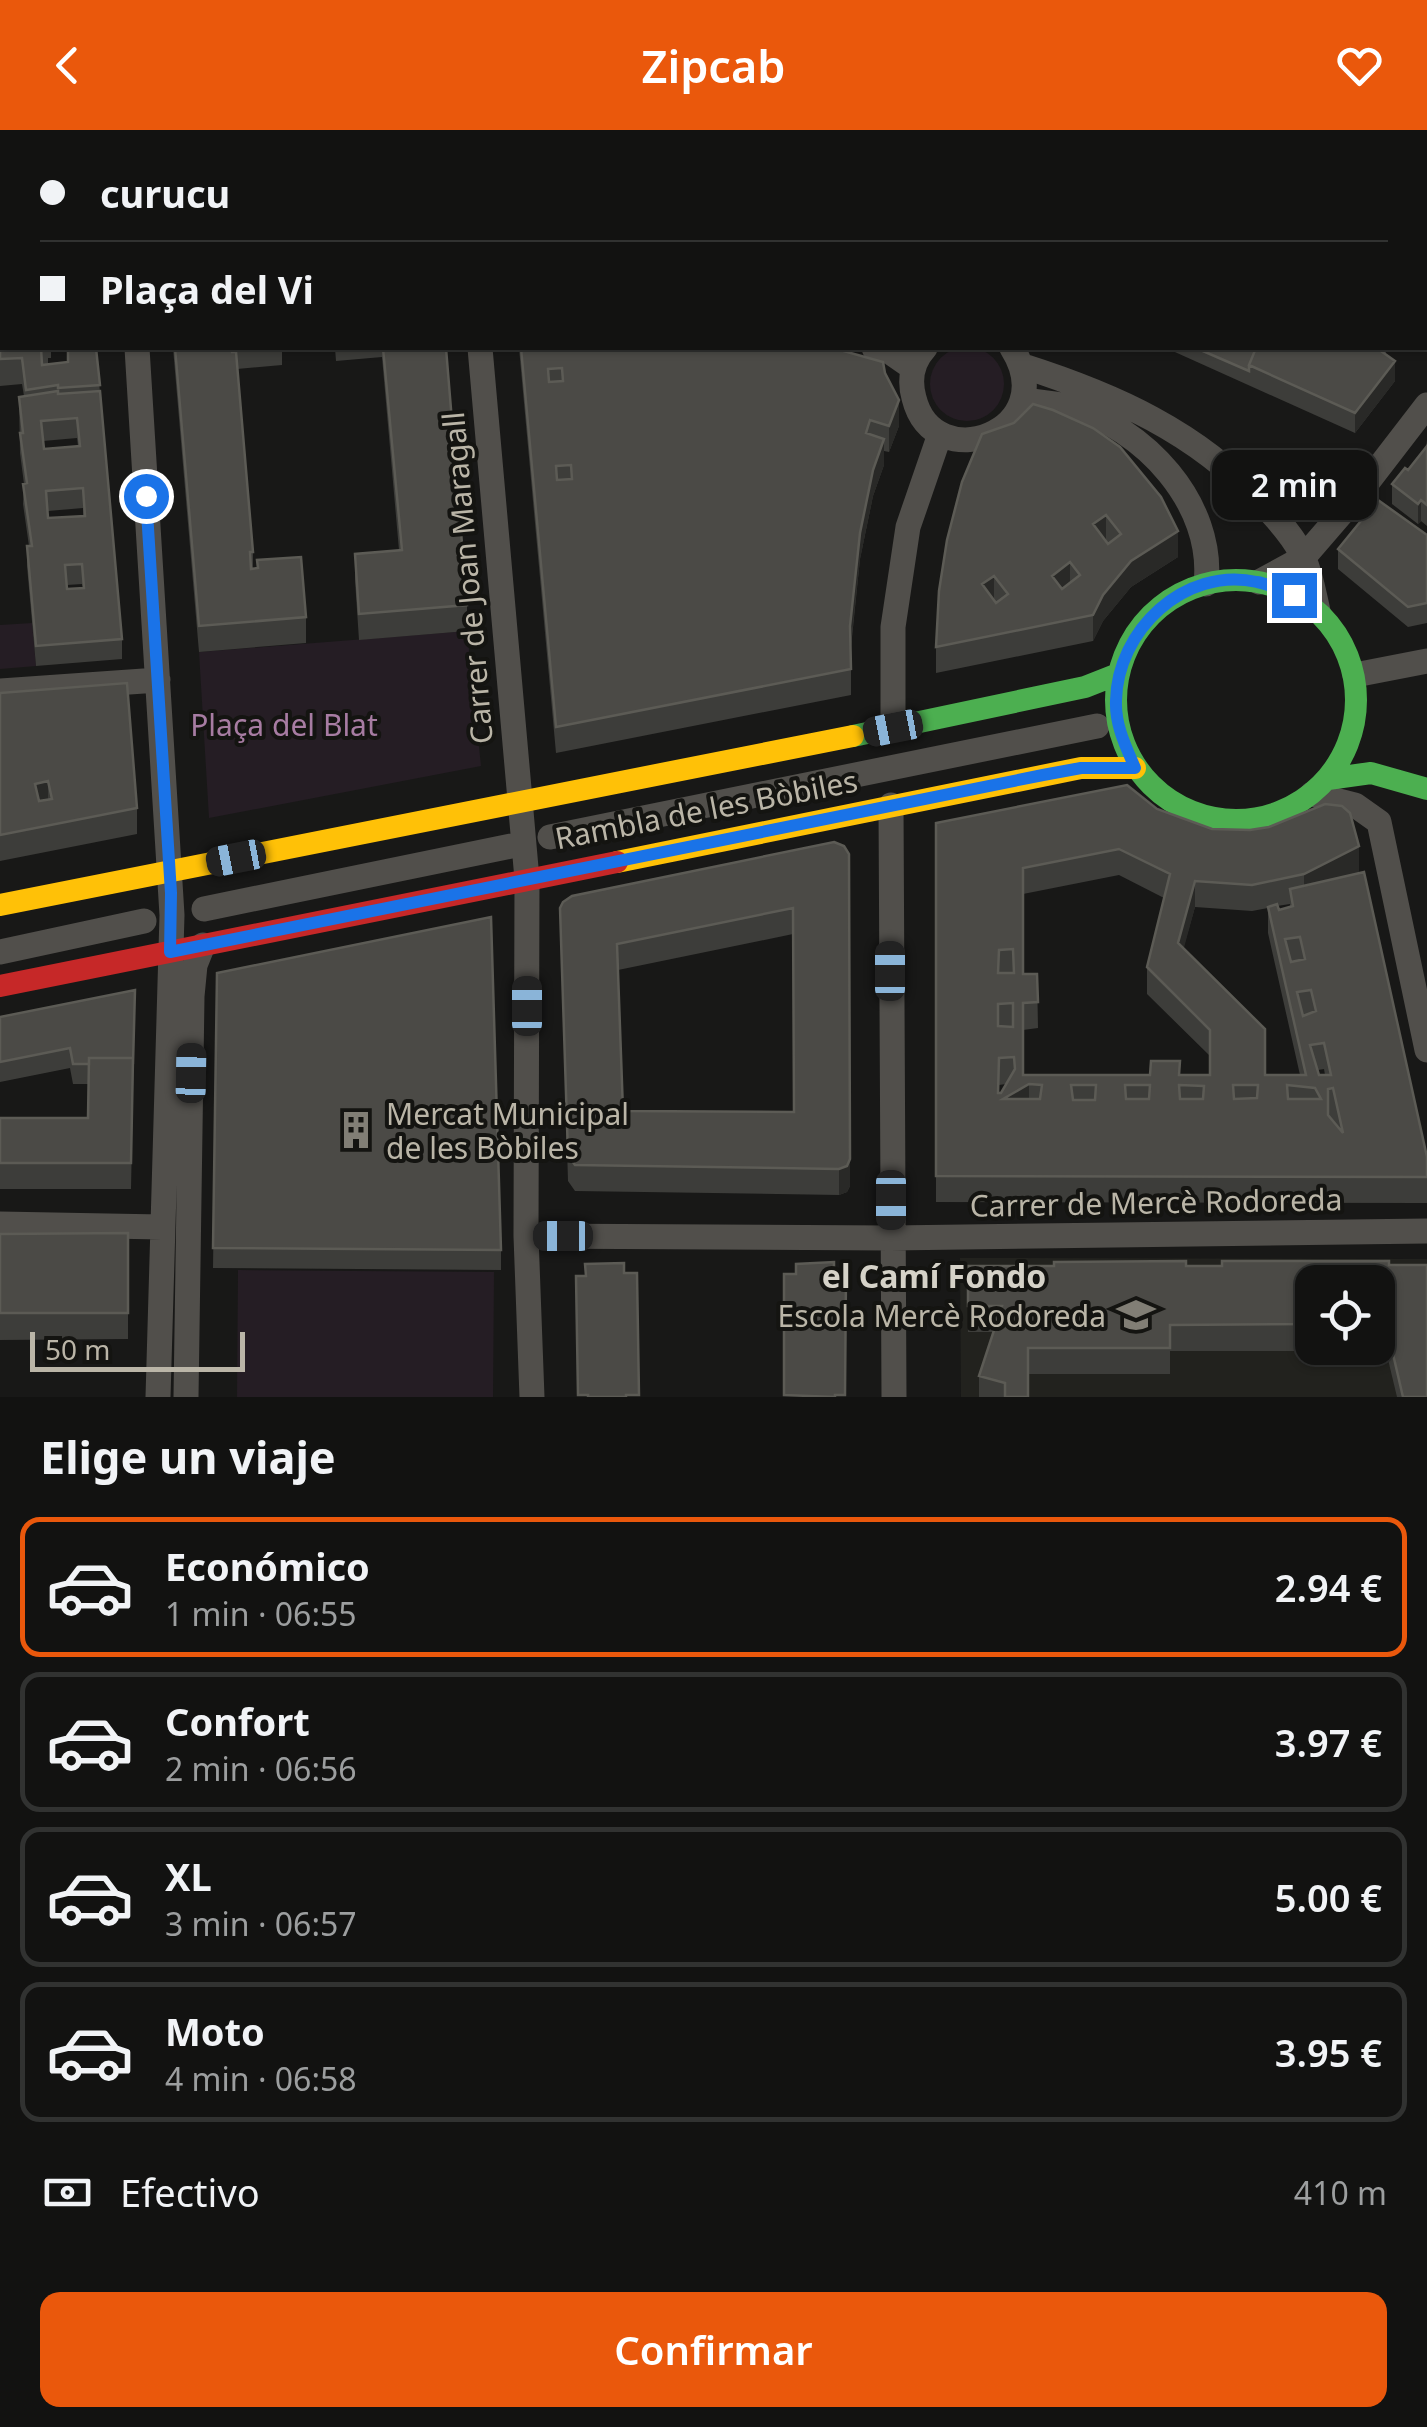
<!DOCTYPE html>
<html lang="es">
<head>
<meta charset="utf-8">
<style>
  :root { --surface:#121211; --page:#1b1b1a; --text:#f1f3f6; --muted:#9c9e9f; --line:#313231; --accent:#ea580c }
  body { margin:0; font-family:"Noto Sans",sans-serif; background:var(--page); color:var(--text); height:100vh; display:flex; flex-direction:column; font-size:38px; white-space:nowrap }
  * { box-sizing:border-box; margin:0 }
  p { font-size:32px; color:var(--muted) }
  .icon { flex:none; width:55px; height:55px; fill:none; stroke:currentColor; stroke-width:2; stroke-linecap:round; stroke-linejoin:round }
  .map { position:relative; height:1267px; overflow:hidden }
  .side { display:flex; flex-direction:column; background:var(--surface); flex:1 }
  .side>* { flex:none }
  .top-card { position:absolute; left:0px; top:0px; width:1428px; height:220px; box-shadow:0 2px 8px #0004,0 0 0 2px var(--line); display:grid; align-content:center; height:220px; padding:0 40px; background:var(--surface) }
  .tools { position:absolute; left:1295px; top:1135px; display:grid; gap:20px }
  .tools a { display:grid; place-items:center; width:100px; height:100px; border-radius:20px; background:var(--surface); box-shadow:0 2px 8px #0004,0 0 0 2px var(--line); font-size:50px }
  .scale { position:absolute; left:30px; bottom:25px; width:215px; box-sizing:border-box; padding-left:10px; border:5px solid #bab5a7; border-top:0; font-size:28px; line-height:35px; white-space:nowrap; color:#bab5a7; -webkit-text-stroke:8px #141411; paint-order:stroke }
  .end { position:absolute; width:45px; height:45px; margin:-22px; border:12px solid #1a73e8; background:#fff; box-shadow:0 0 0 5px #fff }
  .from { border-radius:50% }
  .bubble { position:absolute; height:70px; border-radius:20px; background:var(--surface); box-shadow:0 2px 8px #0004,0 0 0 2px var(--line); font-size:32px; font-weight:600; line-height:70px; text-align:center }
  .car { position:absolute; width:30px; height:60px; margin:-30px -15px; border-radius:12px; box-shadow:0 0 8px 2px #0007; background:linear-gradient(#222 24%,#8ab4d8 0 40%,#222 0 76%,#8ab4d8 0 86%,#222 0) }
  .top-card b { display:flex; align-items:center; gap:35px; height:95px; font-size:38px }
  .top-card b+b { border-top:2px solid var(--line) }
  .top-card i { width:25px; height:25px; background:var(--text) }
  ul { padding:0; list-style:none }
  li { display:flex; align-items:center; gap:30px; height:140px; margin:0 20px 15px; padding:0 20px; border:5px solid var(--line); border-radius:20px }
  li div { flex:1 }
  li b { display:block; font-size:38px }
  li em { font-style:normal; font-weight:600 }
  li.active { border-color:var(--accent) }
  li>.icon { width:90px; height:90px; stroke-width:1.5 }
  h2 { padding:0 40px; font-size:45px; line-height:120px }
  .pay { display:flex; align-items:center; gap:25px; height:110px; padding:0 40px; font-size:38px }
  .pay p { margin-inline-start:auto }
  .button { display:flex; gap:20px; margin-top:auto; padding:20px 40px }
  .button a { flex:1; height:115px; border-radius:20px; background:var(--accent); color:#fff; font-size:40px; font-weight:600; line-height:115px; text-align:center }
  header { display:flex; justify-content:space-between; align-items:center; height:130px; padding:0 40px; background:var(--accent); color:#fff; font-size:45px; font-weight:600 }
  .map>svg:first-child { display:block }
  .built { fill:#22221e; fill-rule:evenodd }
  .green { fill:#251d24 }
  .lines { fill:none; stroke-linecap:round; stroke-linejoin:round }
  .street { stroke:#514f4b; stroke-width:25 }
  .fast { stroke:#4caf50; stroke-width:22 }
  .slow { stroke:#ffc107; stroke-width:22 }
  .jam { stroke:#c62828; stroke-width:22 }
  .wall { fill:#3d3d3a; fill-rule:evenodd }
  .shaded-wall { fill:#292927 }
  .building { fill:#4b4a46; stroke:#5c5b55; stroke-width:2.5; fill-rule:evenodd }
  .route { stroke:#1a73e8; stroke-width:12 }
  .labels { text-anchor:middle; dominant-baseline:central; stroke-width:8; stroke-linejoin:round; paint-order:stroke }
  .street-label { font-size:30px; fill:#bab5a7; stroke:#141411 }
  .park-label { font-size:30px; fill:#a77ca2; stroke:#141411 }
  .poi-label { font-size:30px; fill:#bab5a7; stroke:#141411; text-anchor:start }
  .neighbourhood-label { font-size:32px; font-weight:bold; fill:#d5d2c8; stroke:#141411 }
</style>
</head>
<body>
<header><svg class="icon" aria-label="back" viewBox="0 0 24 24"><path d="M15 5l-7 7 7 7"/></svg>Zipcab<svg class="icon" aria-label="heart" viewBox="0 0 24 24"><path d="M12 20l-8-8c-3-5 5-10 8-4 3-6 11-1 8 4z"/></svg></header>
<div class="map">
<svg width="1427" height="1267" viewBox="0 0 1427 1267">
  <rect width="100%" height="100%" fill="#181817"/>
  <!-- built -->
  <path class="built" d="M960 1128 1427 1129V1267H961ZM1312 1152H1378V1218H1312Z"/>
  <!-- green -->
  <path class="green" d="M930 254a37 37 0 1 1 74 0a37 37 0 1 1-74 0Z
    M32 493 36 536 0 539V495Z
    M467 501 481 636 209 688 199 522Z
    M238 1140 494 1142 493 1267H237Z"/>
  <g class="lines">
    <!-- street -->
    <path class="street" d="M113 0 114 2
      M464 0V2
      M721 0 722 2
      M1183 0 1188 2
      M1024 2 1025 0
      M1114 2 1115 0
      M0 134H2
      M0 157H2
      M137 218 172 785 158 1267
      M480 218 527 749 526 1106 532 1267
      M874 218 890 222 913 238
      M925 218C912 232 909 250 914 268 934 349 1064 301 1012 218
      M1023 236C1114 265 1197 302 1262 373 1277 389 1295 408 1304 429 1311 445 1314 464 1318 481
      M1023 270C1038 272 1055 273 1069 277 1144 297 1215 374 1206 454
      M1259 452 1303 428 1360 362 1427 275
      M1355 545 1427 531
      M0 561 158 550
      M893 598V497L908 397 940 304
      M1312 664 1355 675 1379 692 1427 920
      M891 675 894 1267
      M550 707 1097 596
      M204 779 511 716
      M0 822 144 791
      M0 1094 162 1097
      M526 1106 891 1108 1427 1101
      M186 1267 192 866 195 835 203 815"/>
    <!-- fast -->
    <path class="fast" d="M1116 570a120 120 0 1 1 240 0a120 120 0 1 1-240 0Z
      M853 606 1085 557 1118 544
      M1328 649 1371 643 1427 659"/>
    <!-- slow -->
    <path class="slow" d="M617 732 1081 638H1135
      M0 775 853 606"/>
    <!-- jam -->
    <path class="jam" d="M0 856 617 732"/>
  </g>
  <!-- wall -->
  <path class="wall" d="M0 0 2 2V90H0Z
    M1427 87V169L1425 168V90Z
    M0 165 2 218H51V228H48V234L67 232 96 218 122 509V529L36 536 27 436V416H29L23 374 24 354 20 323 19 267 24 266 22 254 0 256ZM77 308 78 316 44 319 43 311ZM83 378V386L48 388V381ZM82 454 83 458 67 459V455Z
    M173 218H282V235L237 239 253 422V439L257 438V430L306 487V513L199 522Z
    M335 218H446L467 475V501L359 510 355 450V424L399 420 382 227 336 231Z
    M519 218H833L885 243 899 296 889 322 884 321V335L873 366 860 429 851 517V565L556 623Z
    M1166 218H1386V224L1395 251 1355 303Z
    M982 304 1178 427 1131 457 1103 491 1093 511 936 543V517Z
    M1427 310V396L1421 391 1418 394 1392 374V354L1408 340 1426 317Z
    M1427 405V493L1408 497 1338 439V419Z
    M0 563 137 678V704L0 731Z
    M1157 679 1212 699 1250 700 1359 742 1427 1027V1073L936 1072V693ZM1119 745 1164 768 1147 837V864L1210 926V945H1023V900L1038 898 1037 844H1023V764ZM1290 774V777L1279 780 1277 776ZM1195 777 1252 781 1268 778V803L1300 945H1265L1183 819ZM1324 939 1325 945H1319L1318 940ZM1006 954 1001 963H999V955Z
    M834 712 850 1056 847 1062 839 1065 575 1061 568 1051 560 778ZM793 804 794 982 623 981 618 840Z
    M217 843 501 1120V1140L213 1138Z
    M135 860 131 1059H0V988H88V954H73L70 938 0 952V887Z
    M128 1103V1209L0 1210V1104Z
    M1389 1135 1427 1267H1397L1386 1221H1170V1244H1028V1267H979V1246L993 1202H968V1136ZM1312 1152H1378V1218H1312Z"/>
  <!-- shaded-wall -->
  <path class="shaded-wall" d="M1395 231V251L1355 303V283Z
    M899 270V296L889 322V296Z
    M884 309V335L873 366 860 429 850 522V496L860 403 873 340Z
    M1421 370V391L1418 394V374Z
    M1106 385V411L1093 394Z
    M1178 401V427L1131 457 1103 491 1093 511V485L1103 465 1131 431Z
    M1070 432V458L1052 472V446Z
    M994 446V472L982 454Z
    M48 651V678L35 681V654Z
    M1359 716V742L1304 771V744Z
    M1195 751V777L1178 840V813Z
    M1029 954V980L1003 969Z
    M850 1029V1056L847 1062 839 1065V1039Z"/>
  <!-- building -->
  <path class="building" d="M0 0H67V2H2V64H0Z
    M179 0H405V2H180Z
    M512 0H694V2H512Z
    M769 0H927V2H769Z
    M1284 0H1395L1401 2H1283Z
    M1427 87V149L1425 148V90Z
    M2 164V218H48H41L42 235 68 232V218H96L100 255 58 258V255L26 260 22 228 0 229V165Z
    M175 218H231L232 222H236L253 422H250L251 439 258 438 257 430 301 427 306 487 199 496Z
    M383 218H446L467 475 359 484 355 424 402 420Z
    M521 218H833L883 232 885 243 899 270 889 296 870 290 866 303 884 309 873 340 860 403 850 496 851 539 556 597ZM562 238 563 251 549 252 548 239ZM571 335 572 349 557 350 556 336Z
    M1196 218H1256L1249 235V241Z
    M1256 218H1384L1381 221 1395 231 1355 283 1249 235Z
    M58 261V264L100 261 122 509 36 516 27 416H32L23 354 27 353 20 303H23L19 267ZM77 288 80 316 44 319 41 291ZM83 358 85 386 48 388 46 361ZM82 434 84 458 67 459 65 435Z
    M1033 274 1053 280 1093 298 1120 317 1161 367 1178 401 1131 431 1103 465 1093 485 936 517 939 461 947 410 962 352 982 304 1014 293ZM1106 385 1121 404 1108 414 1093 394ZM1070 432 1080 445 1062 459 1052 446ZM994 446 1008 464 996 473 982 454Z
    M1427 316V375L1421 370 1418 374 1392 354 1405 338 1408 340Z
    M1378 370 1427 405V473L1408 477 1338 419Z
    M127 553 137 678 0 705V563ZM48 651 52 669 39 671 35 654Z
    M1127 655 1157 679 1212 699 1250 700 1269 697 1325 674 1342 676 1350 683 1359 716 1304 744 1252 755 1195 751 1178 813 1265 899V945H1306L1268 777 1277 774 1279 780 1293 776 1290 759 1364 742 1427 1027V1047L936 1046V693ZM1119 719 1170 744 1147 837 1210 900V945H1179L1180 931H1151L1150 945H1023V873L1038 872 1037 844H1023V738ZM1300 807 1305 829 1291 832 1285 809ZM1013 819 1014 843H998L999 820ZM1311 860 1316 881 1303 886 1297 862ZM1013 873V897L998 896V874ZM1324 913 1331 945H1319L1310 915ZM1014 927 1015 939 1001 963H998L999 928ZM1029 954 1042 955 1040 969H1003ZM1071 955H1096L1095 970H1073ZM1125 955H1150L1149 969H1126ZM1179 955 1204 956 1203 969H1180ZM1233 955H1258L1257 968 1234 969ZM1287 955 1315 958 1321 969H1288ZM1333 958 1343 1003 1328 985V959Z
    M834 712 844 716 849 724 850 1029 847 1036 839 1039 575 1035 568 1025 560 778 563 772 572 766ZM793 778 794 982 623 981 617 814Z
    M491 787 501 1120 213 1118 217 843Z
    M135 860 133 934V928H89V934H73L70 918 0 932V887Z
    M89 928H133L131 1033H0V988H88Z
    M128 1103V1183H0V1104Z
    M1186 1131V1136H1222V1131H1389V1135H1427V1267H1403L1386 1194H1378V1152H1312V1194L1170 1195V1218H1028V1267H1005V1253L979 1246 1002 1176H968V1136H1054V1132Z
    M834 1132V1145H846L845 1265H835V1267L784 1265V1144H796V1134Z
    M624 1133V1143H637L639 1265H626V1267H588V1265H578L576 1146H586L585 1134Z"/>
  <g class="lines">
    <!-- route -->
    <path class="route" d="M146 366 171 763 170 822 1043 645 1081 638H1135C1126 617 1115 595 1116 571 1117 501 1184 436 1257 452 1270 454 1282 461 1294 465"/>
  </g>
  <!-- icons -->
  <defs>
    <g id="building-bare" transform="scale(3)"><path d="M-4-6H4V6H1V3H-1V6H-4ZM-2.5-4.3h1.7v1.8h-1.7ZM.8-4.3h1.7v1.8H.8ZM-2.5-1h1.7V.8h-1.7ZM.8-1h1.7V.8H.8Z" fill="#817e75" stroke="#141411" stroke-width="2.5" paint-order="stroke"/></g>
    <g id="school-bare" transform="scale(3)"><path d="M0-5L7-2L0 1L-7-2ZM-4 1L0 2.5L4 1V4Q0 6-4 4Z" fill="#817e75" stroke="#141411" stroke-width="2.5" paint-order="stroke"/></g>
  </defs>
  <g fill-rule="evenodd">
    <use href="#building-bare" x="356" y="1000"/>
    <use href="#school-bare" x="1136" y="1185"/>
  </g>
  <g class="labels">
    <!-- street labels -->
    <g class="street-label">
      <text transform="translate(467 448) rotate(-95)">Carrer de Joan Maragall</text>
      <text transform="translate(706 679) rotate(-11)">Rambla de les Bòbiles</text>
      <text transform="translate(1156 1072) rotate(-1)">Carrer de Mercè Rodoreda</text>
    </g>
    <!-- park labels -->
    <g class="park-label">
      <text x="284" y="594">Plaça del Blat</text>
    </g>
    <!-- poi labels -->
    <g class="poi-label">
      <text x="386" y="983">Mercat Municipal<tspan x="386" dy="34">de les Bòbiles</tspan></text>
      <text x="1106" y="1185" text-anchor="end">Escola Mercè Rodoreda</text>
    </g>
    <!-- neighbourhood labels -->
    <g class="neighbourhood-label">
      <text x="934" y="1145">el Camí Fondo</text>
    </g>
  </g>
</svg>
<div class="tools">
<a><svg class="icon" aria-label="locate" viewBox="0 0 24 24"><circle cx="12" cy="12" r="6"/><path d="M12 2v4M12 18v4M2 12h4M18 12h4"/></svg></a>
</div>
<div class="scale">50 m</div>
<i class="end from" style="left:146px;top:366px"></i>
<i class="end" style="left:1294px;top:465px"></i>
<div class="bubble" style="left:1212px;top:320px;width:165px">2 min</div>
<i class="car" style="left:893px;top:598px;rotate:259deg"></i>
<i class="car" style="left:236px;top:728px;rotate:259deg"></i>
<i class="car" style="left:890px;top:841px;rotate:0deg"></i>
<i class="car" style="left:527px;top:876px;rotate:0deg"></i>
<i class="car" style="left:191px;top:943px;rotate:1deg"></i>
<i class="car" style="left:891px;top:1070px;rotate:180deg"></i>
<i class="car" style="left:563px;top:1106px;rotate:270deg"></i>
<div class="top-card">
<b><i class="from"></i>curucu</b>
<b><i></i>Plaça del Vi</b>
</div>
</div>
<section class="side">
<h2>Elige un viaje</h2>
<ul>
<li class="active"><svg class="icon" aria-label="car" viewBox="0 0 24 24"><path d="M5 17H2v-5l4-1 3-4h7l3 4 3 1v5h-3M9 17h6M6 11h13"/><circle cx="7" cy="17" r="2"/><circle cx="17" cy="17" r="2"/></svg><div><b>Económico</b><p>1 min · 06:55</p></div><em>2.94 €</em></li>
<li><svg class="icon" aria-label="car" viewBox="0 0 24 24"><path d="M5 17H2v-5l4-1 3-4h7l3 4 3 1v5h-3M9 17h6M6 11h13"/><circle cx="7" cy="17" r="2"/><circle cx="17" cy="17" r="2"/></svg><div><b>Confort</b><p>2 min · 06:56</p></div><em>3.97 €</em></li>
<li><svg class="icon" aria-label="car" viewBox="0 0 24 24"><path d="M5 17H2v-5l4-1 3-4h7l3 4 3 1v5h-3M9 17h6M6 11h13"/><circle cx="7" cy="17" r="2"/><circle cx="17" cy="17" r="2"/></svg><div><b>XL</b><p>3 min · 06:57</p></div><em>5.00 €</em></li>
<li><svg class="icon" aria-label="car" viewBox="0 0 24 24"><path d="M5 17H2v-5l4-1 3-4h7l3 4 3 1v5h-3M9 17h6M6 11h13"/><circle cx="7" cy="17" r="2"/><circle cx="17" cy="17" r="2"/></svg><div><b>Moto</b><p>4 min · 06:58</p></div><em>3.95 €</em></li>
</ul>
<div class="pay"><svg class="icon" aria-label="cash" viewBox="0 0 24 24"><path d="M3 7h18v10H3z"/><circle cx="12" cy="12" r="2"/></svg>Efectivo<p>410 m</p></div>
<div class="button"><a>Confirmar</a></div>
</section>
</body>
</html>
